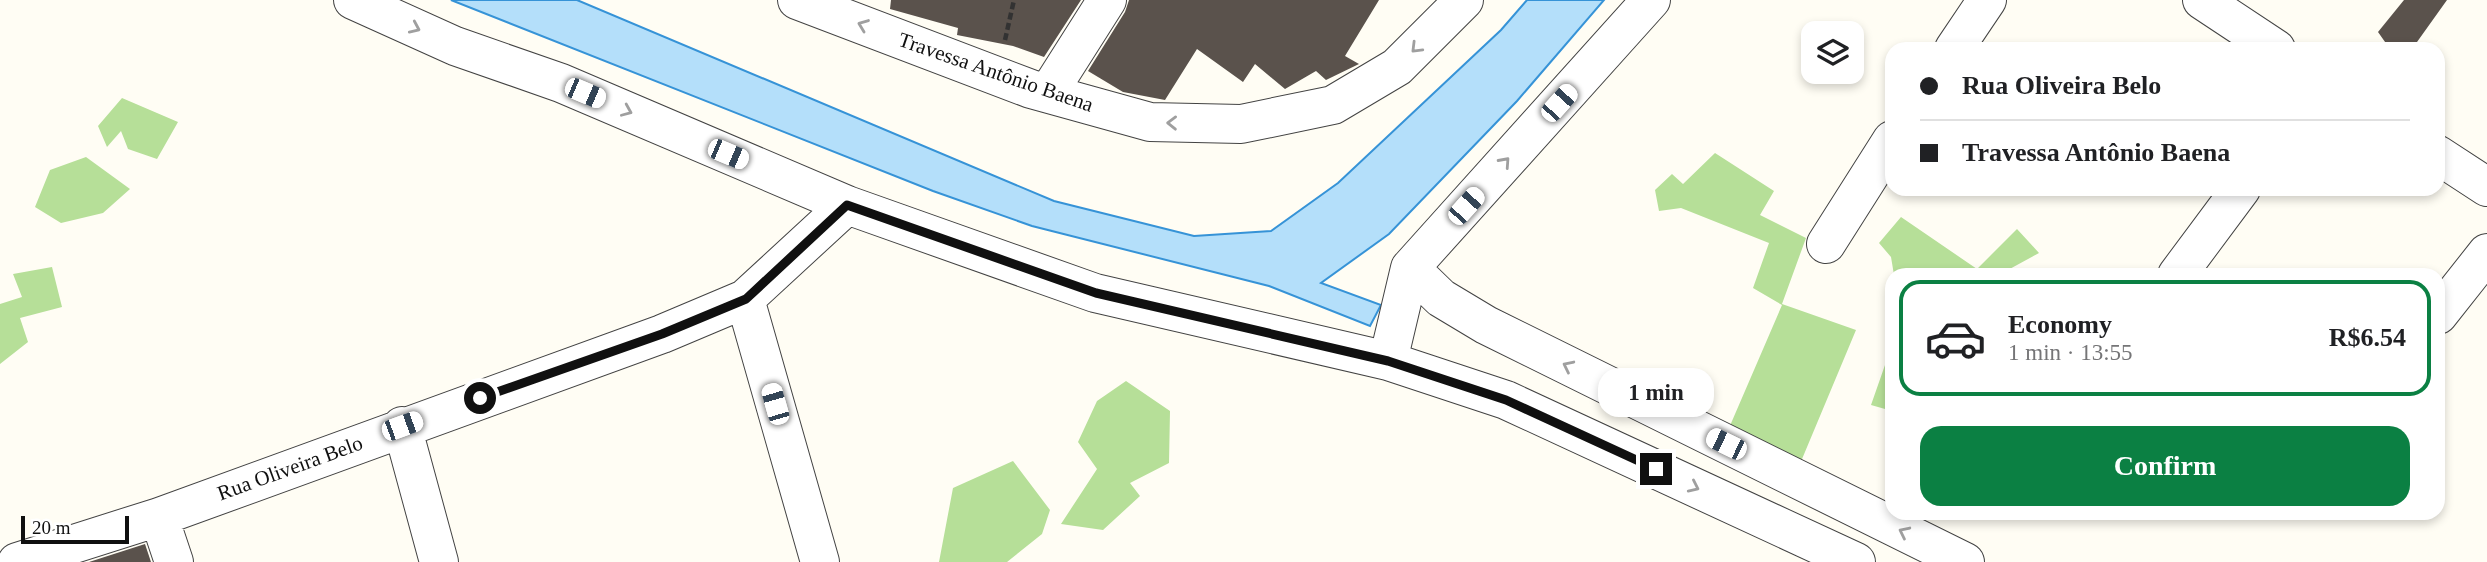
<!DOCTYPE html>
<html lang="en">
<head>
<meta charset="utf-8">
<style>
  :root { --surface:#fff; --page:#f6f6f6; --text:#202124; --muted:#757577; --line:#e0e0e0; --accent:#0b8043 }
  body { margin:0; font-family:"Times New Roman",serif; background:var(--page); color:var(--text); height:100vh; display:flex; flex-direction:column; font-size:26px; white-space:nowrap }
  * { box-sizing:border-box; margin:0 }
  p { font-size:23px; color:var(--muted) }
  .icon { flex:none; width:38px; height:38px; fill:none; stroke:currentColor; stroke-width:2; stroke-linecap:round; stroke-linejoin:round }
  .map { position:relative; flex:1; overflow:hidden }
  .details { position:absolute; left:1885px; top:268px; width:560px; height:252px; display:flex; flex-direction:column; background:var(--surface); border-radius:21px; box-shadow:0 4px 10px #0003 }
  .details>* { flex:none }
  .guide { position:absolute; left:1885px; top:42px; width:560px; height:154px; border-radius:21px; box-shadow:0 4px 10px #0003; display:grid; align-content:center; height:154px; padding:0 35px; background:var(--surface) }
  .controls { position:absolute; left:1801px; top:21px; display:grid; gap:14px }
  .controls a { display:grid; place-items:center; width:63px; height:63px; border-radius:14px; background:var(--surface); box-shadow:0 4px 10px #0003; font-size:35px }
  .scale { position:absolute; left:21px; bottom:18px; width:108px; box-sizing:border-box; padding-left:7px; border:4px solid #101010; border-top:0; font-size:19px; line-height:24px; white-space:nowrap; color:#101010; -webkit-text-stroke:5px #fff; paint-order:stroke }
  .end { position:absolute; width:32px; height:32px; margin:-16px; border:9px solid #101010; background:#fff; box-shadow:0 0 0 4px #fff }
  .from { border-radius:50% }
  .bubble { position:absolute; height:49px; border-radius:21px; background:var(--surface); box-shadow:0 4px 10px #0003; font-size:23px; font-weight:800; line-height:49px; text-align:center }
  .car { position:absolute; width:21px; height:42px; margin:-21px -10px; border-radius:9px; box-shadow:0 0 5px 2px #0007; background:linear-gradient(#fff 24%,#345 0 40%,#fff 0 76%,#345 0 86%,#fff 0) }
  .guide b { display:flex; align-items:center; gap:24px; height:66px; font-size:26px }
  .guide b+b { border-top:2px solid var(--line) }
  .guide i { width:18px; height:18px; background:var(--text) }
  ul { padding:12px 0 0; list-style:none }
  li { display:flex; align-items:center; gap:21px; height:116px; margin:0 14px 10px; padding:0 21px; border:4px solid transparent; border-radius:21px }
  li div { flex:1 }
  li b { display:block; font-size:26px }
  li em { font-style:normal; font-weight:800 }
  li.selected { border-color:var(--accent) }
  li>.icon { width:63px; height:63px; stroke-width:1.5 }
  .action { display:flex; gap:14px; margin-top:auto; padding:14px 35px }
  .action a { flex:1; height:80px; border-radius:21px; background:var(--accent); color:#fff; font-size:28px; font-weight:800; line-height:80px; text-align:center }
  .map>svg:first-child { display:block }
  .forest { fill:#b6df98 }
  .water { fill:#b4dffa; stroke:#3693d7; stroke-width:2 }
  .building { fill:#5a524c }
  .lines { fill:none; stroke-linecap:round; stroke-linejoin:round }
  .minor-casing { stroke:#434343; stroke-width:40 }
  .path { stroke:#323232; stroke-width:4.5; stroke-dasharray:7 3.5; stroke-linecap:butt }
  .minor { stroke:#fff; stroke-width:38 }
  .oneway { stroke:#9f9f9f }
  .route { stroke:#101010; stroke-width:9 }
  .labels { text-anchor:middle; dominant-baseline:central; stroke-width:7; stroke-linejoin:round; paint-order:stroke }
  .street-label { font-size:21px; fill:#101010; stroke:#fff }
</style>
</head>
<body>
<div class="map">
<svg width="2487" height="562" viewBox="0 0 2487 562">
  <rect width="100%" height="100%" fill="#fffdf4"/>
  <!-- forest -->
  <path class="forest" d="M122 98 178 122 157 159 128 149 121 131 107 147 98 126Z
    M1715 153 1774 191 1760 215 1806 238 1782 304 1856 330 1797 471 1729 428 1782 305 1753 288 1769 243 1681 208 1659 211 1655 190 1672 174 1683 184Z
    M86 157 130 189 103 213 61 223 35 207 50 170Z
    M1901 217 1977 269 2017 229 2039 253 2006 271 2009 275H1894L1891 257 1879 243Z
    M52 267 62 307 20 318 28 342 0 364V304L22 297 13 274Z
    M1892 345V411L1871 405Z
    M1126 381 1170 411 1169 463 1130 483 1140 496 1103 530 1061 524 1097 469 1078 442 1097 401Z
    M1013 461 1050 510 1042 534 1007 562H939L953 488Z"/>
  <!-- water -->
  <path class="water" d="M451 0H577L1054 201 1194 236 1271 231 1338 183 1501 30 1527 0H1604L1517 101 1389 234 1321 283 1381 305 1370 326 1269 286 1032 226 933 191Z"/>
  <!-- building -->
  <path class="building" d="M891 0H1081L1044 57 1013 46 957 35 958 28 890 9Z
    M1129 0H1379L1345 56 1359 64 1326 80 1316 71 1285 89 1255 64 1243 82 1197 49 1165 100 1123 92 1088 71 1125 12Z
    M2404 0H2447L2412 49H2390L2378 32Z
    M145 544 151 562H89Z"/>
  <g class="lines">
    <!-- minor casing -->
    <g class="minor-casing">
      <path id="minor" d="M353 0 455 46 561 83 847 205 1095 293 1388 361 1506 400 1856 562
        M797 0 1031 89 1150 122 1241 124 1333 105 1397 67 1464 0
        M2202 0 2276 49
        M1954 49 1987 0
        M1048 93 1107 0
        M2438 155 2487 187
        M1826 244 1892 140
        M1410 268 1441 298 1486 325 1965 562
        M2177 275 2241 189
        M745 299 820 562
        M2438 315 2487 253
        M1388 361 1410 268 1651 0
        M402 426 439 562
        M159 517 174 562
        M17 562 159 517 662 334 745 299 847 205"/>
    </g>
    <!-- path -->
    <path class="path" d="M1005 40 1014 0"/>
    <!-- minor -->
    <use href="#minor" class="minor"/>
  </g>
  <!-- one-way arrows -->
  <defs><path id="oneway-chevron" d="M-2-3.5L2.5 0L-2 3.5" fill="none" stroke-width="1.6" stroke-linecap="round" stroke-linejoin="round" transform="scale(1.75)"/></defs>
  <g class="oneway">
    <use href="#oneway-chevron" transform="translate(863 25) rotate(-159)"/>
    <use href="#oneway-chevron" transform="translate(415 28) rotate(24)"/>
    <use href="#oneway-chevron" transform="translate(1416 48) rotate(135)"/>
    <use href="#oneway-chevron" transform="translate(627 111) rotate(23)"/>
    <use href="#oneway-chevron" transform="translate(1172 123) rotate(-179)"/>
    <use href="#oneway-chevron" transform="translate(1505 162) rotate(-48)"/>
    <use href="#oneway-chevron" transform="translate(1568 366) rotate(-154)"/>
    <use href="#oneway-chevron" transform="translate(1694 487) rotate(25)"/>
    <use href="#oneway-chevron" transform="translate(1904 532) rotate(-154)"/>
  </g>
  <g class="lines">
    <!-- route -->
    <path class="route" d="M480 398 662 334 746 299 847 205 1096 293 1388 361 1506 400 1656 469"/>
  </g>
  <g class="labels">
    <!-- street labels -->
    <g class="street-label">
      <text transform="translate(996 72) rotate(19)">Travessa Antônio Baena</text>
      <text transform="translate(290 468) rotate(-20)">Rua Oliveira Belo</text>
    </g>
  </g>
</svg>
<div class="controls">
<a><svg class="icon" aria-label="layers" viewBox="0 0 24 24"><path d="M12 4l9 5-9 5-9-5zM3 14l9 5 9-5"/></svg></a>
</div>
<div class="scale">20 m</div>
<i class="end from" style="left:480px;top:398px"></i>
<i class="end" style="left:1656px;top:469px"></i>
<div class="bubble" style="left:1598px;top:368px;width:116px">1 min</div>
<i class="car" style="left:585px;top:93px;rotate:113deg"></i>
<i class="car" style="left:1559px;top:103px;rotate:42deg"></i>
<i class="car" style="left:728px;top:154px;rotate:113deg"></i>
<i class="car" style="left:1466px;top:206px;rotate:42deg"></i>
<i class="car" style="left:775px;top:404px;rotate:344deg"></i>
<i class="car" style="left:402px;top:426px;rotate:70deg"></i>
<i class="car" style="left:1726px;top:444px;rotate:296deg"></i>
<div class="guide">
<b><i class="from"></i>Rua Oliveira Belo</b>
<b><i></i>Travessa Antônio Baena</b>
</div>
<section class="details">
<ul>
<li class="selected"><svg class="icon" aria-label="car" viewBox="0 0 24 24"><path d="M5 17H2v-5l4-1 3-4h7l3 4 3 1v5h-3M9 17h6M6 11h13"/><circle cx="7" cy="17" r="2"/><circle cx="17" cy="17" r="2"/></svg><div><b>Economy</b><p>1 min · 13:55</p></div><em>R$6.54</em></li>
</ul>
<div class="action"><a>Confirm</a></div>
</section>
</div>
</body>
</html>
